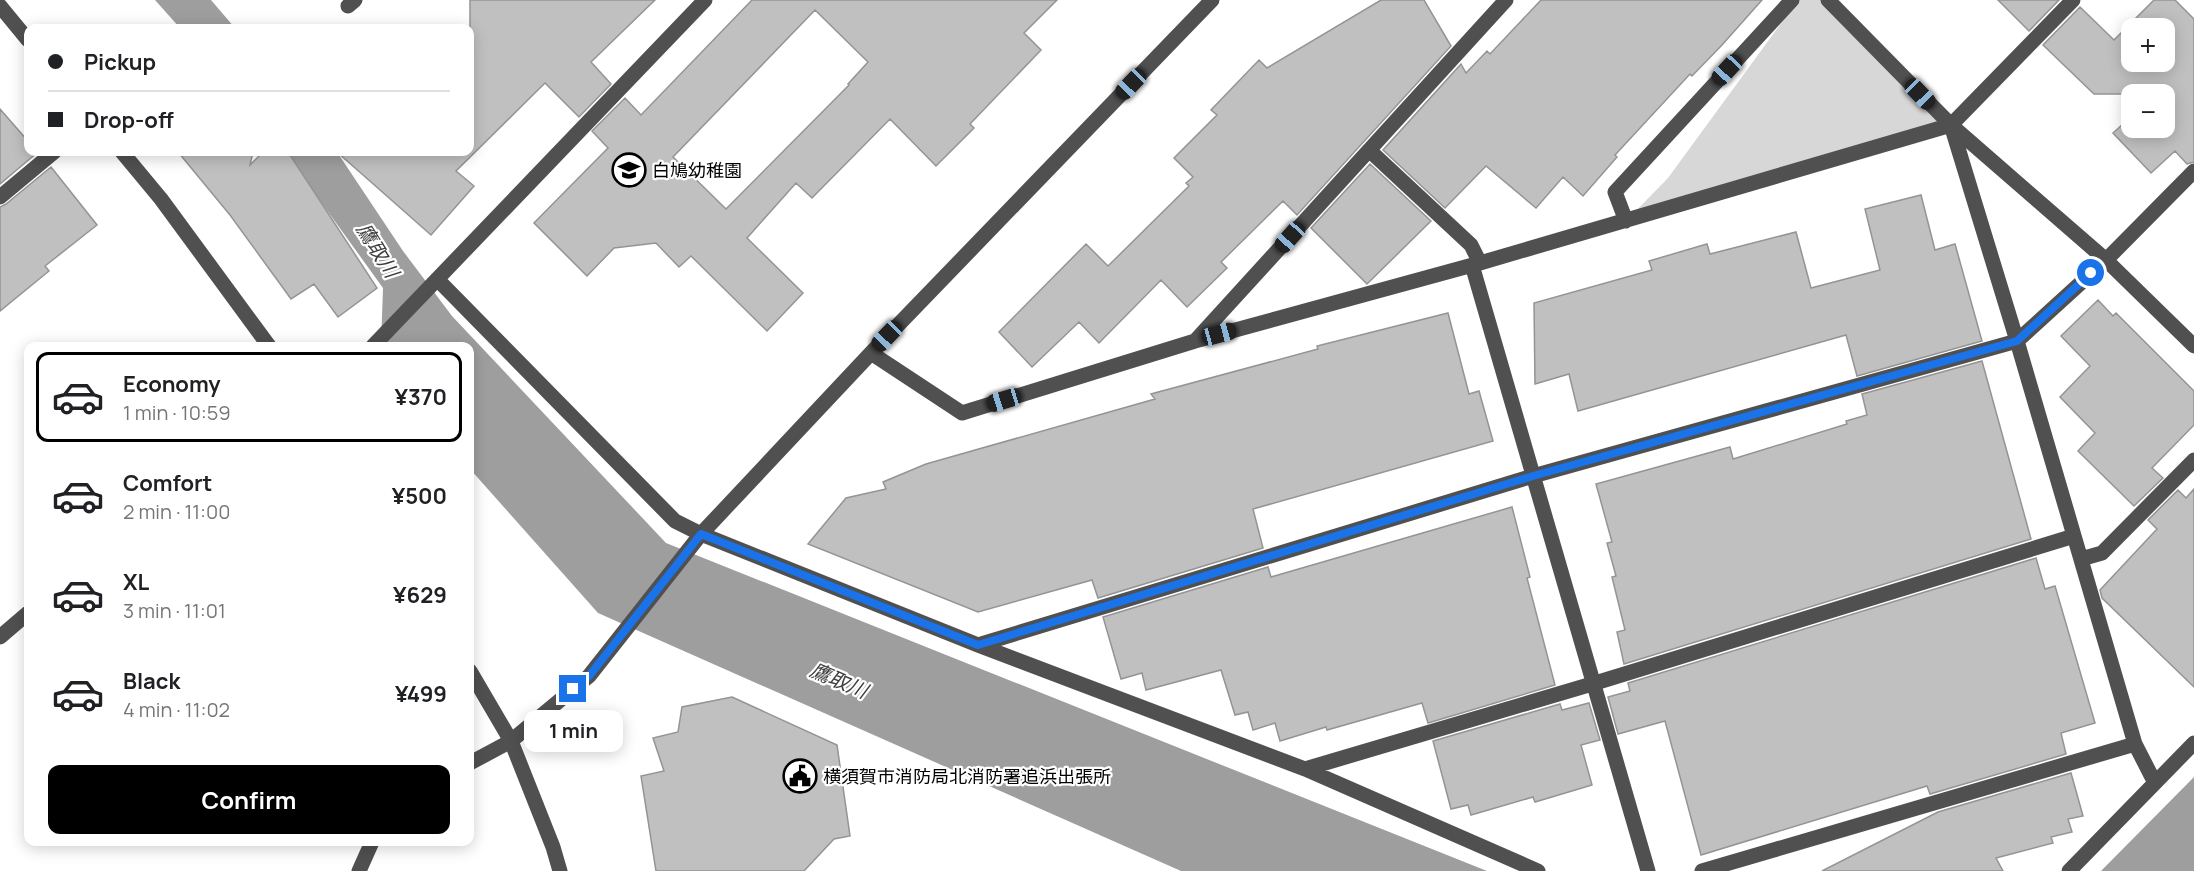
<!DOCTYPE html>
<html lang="en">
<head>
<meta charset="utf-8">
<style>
  :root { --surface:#fff; --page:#f2f2f2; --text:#202124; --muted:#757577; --line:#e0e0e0; --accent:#000 }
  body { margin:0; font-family:Manrope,"Noto Sans JP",sans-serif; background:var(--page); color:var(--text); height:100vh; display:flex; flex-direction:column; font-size:22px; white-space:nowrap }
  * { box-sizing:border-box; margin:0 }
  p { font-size:20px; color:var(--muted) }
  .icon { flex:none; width:33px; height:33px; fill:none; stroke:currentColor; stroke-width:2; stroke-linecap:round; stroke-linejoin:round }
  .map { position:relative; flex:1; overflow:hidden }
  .side { position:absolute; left:24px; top:342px; width:450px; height:504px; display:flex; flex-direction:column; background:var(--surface); border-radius:12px; box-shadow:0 3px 15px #0003 }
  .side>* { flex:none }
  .guide { position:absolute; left:24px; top:24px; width:450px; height:132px; border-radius:12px; box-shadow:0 3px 15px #0003; display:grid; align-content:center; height:132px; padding:0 24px; background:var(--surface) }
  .fabs { position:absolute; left:2121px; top:18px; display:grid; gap:12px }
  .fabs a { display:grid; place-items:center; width:54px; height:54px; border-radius:12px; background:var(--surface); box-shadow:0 3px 15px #0003; font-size:30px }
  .end { position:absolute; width:27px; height:27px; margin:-14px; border:8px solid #1a73e8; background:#fff; box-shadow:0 0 0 3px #fff }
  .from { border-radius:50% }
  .bubble { position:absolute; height:42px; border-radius:12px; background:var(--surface); box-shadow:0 3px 15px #0003; font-size:20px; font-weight:700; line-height:42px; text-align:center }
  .car { position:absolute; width:18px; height:36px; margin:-18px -9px; border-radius:8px; box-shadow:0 0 4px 2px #0007; background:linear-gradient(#222 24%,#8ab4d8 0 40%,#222 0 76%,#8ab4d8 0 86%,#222 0) }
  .guide b { display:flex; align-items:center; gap:21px; height:57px; font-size:22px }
  .guide b+b { border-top:2px solid var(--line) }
  .guide i { width:15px; height:15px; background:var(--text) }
  ul { padding:10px 0 0; list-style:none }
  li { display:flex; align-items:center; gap:18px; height:90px; margin:0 12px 9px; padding:0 12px; border:3px solid transparent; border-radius:12px }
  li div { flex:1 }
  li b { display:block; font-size:22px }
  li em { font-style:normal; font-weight:700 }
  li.on { border-color:var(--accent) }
  li>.icon { width:54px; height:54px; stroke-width:1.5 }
  .action { display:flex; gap:12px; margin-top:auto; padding:12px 24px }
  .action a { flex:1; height:69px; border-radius:12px; background:var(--accent); color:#fff; font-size:24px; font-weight:700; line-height:69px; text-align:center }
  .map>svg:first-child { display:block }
  .green { fill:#d7d7d7 }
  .water { fill:#9e9e9e }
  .building { fill:#c0c0c0; stroke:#949494; stroke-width:1.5; fill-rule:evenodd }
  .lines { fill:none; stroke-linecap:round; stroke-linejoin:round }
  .minor { stroke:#505050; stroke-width:15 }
  .route { stroke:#1a73e8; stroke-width:8 }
  .labels { text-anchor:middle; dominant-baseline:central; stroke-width:4.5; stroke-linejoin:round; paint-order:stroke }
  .poi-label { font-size:18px; fill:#000; stroke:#fff; text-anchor:start }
  .water-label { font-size:20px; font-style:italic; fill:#3f3f3f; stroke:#fff }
</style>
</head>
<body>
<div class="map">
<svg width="2194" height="871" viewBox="0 0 2194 871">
  <rect width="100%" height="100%" fill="#fff"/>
  <!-- green -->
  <path class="green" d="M1798 0H1827L1951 125 1626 221 1668 178Z"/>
  <!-- water -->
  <path class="water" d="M155 0H211L235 28H180Z
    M283 152H337L403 251 452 316 666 543 1487 871H1181L598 613 470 469V346H381L383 288 308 184Z
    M2194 777V871H2101Z"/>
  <!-- building -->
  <path class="building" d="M470 0H655L591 62 611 84 579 117 545 83 456 171 474 186 431 235 337 152H470Z
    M752 0H1057L1024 33 1041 50 970 124 974 128 936 166 890 119 812 198 796 183 747 238 803 293 767 331 691 256 679 267 656 243 614 248 587 276 534 223 608 148 592 131 625 98 641 115ZM815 10 868 62 848 84 849 85 726 209 673 157Z
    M1381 0H1424L1451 46 1297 215 1283 201 1221 262 1227 268 1187 307 1161 280 1099 343 1079 322 1032 367 999 332 1086 244 1108 266 1189 186 1186 183 1193 177 1174 158 1217 115 1211 110 1259 60 1267 68Z
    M1541 0H1762L1722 45 1692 76 1690 74 1615 155 1617 157 1583 196 1563 177 1536 208 1486 166 1445 208 1383 150 1461 64 1466 73 1487 51 1490 54Z
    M1998 0H2059L2029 31Z
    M2154 0H2175L2194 19V162L2187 164 2175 151 2151 173 2113 133 2132 116V128H2164V94H2094L2043 45 2080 7 2114 40ZM2132 28H2164V62H2132Z
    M0 109 28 141V152H38L0 184Z
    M178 152H253L250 165 263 152H288L377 288 338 317 314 284 291 299 230 215Z
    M1370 164 1431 221 1367 284 1311 228Z
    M51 167 97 225 45 266 49 271 0 311V207L6 204Z
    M1921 195 1935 250 1955 244 1982 341 1857 376 1846 335 1578 411 1569 374 1535 384 1534 303 1652 270 1649 261 1707 244 1710 254 1796 232 1811 288 1880 270 1865 209Z
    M2098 300 2113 316 2116 313 2194 391V425L2152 468 2163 478 2134 506 2078 451 2095 433 2060 397 2090 366 2061 336Z
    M1448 313 1469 394 1479 391 1493 441 1253 509 1263 548 1098 598 1092 580 978 612 808 544 846 498 886 489 883 482 926 464 1155 399 1151 394 1318 349 1317 346Z
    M1982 361 2031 539 1624 664 1617 632 1625 630 1612 577 1616 576 1607 543 1612 542 1596 484 1730 447 1733 459 1847 424 1846 421 1867 415 1862 394Z
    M2194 489V687L2102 598 2100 590 2157 529 2148 520 2178 490 2186 498Z
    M1512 507 1530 577 1527 578 1555 685 1428 723 1422 703 1327 730 1326 727 1280 741 1275 723 1253 730 1248 712 1235 715 1221 670 1146 690 1142 673 1121 679 1103 617 1268 567 1271 577Z
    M2036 558 2045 589 2055 586 2095 723 2061 733 2066 754 1930 794 1927 786 1701 855 1665 721 1618 734 1608 697 1630 691 1628 683Z
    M732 697 837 745 850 836 834 839 804 871H656L641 776 664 771 653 738 678 732 682 707Z
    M1589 703 1600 740 1581 745 1592 785 1535 802 1533 797 1471 815 1468 805 1451 809 1433 741 1560 704 1562 710Z
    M2071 773 2083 816 2068 819 2072 832 2051 837 2053 843 1996 858 2003 871H1822L1938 812Z"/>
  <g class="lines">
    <!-- minor -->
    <path class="minor" d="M1828 0 1951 125 2017 341 2135 744 2155 783
      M0 6 28 40
      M348 6 355 0
      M1952 126 2106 260 2194 346
      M1369 150 1471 245 1480 263
      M122 152 161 199 269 346
      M0 197 54 152
      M1626 221 1615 192 1792 0
      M1472 265 1648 871
      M437 279 675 521 701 534 978 645 1305 769 1538 871
      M1195 341 1506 0
      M373 346 705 0
      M871 353 962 413 1195 341 1480 263 1951 125 2073 0
      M2081 559 2102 553 2194 460
      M0 637 28 613
      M978 645 1533 476 2017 341 2106 260 2194 171
      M470 671 511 741 553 847 560 871
      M470 763 511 741 589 676 701 534 871 353 1212 0
      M1305 769 1592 684 2074 536
      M359 871 372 842
      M1702 871 2135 744
      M2069 871 2194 743"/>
  </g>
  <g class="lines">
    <!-- route -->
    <path class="route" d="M573 689 589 676 701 534 978 645 1533 476 2017 341 2091 273"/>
  </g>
  <!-- icons -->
  <defs>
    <g id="school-ring" transform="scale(1.725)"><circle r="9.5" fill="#fff" stroke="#000" stroke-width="1.5"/><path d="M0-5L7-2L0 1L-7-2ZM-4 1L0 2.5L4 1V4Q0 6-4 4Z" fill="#000"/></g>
    <g id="civic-ring" transform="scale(1.725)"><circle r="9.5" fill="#fff" stroke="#000" stroke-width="1.5"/><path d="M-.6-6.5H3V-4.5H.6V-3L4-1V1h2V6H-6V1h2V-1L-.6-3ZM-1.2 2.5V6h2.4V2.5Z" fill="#000"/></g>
  </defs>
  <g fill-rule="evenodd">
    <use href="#school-ring" x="629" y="170"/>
    <use href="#civic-ring" x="800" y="776"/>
  </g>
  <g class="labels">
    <!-- poi labels -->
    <g class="poi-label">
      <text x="652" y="170">白鳩幼稚園</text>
      <text x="823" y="776">横須賀市消防局北消防署追浜出張所</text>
    </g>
    <!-- water labels -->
    <g class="water-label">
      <text transform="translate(378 250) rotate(58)">鷹取川</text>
      <text transform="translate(839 680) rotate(23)">鷹取川</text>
    </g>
  </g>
</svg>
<div class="fabs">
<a>+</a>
<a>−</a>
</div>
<i class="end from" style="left:2091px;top:273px"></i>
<i class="end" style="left:573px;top:689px"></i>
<div class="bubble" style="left:524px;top:710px;width:99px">1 min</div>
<i class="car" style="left:1727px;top:70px;rotate:223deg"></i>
<i class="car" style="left:1131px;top:84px;rotate:224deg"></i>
<i class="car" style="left:1920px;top:94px;rotate:136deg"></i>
<i class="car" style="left:1290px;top:237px;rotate:222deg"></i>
<i class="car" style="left:1219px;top:334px;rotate:75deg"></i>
<i class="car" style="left:887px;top:336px;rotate:224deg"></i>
<i class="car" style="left:1004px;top:400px;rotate:253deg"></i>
<div class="guide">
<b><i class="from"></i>Pickup</b>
<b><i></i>Drop-off</b>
</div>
<section class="side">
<ul>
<li class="on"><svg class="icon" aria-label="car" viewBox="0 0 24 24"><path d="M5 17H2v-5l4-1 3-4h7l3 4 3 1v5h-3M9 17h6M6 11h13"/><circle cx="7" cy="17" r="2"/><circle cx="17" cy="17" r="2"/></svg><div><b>Economy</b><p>1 min · 10:59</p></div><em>¥370</em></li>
<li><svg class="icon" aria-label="car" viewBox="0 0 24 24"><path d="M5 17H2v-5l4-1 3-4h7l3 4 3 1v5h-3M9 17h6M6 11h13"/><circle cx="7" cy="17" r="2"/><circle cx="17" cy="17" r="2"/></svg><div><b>Comfort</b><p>2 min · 11:00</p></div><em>¥500</em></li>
<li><svg class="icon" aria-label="car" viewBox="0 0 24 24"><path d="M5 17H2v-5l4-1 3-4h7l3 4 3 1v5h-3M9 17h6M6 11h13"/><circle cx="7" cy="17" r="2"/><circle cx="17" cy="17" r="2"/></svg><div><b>XL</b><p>3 min · 11:01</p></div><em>¥629</em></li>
<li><svg class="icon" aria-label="car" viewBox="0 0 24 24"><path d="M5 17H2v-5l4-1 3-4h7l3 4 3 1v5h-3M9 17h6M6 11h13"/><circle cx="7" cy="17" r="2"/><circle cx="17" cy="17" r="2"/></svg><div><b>Black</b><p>4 min · 11:02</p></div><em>¥499</em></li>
</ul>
<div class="action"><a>Confirm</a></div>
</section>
</div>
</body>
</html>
